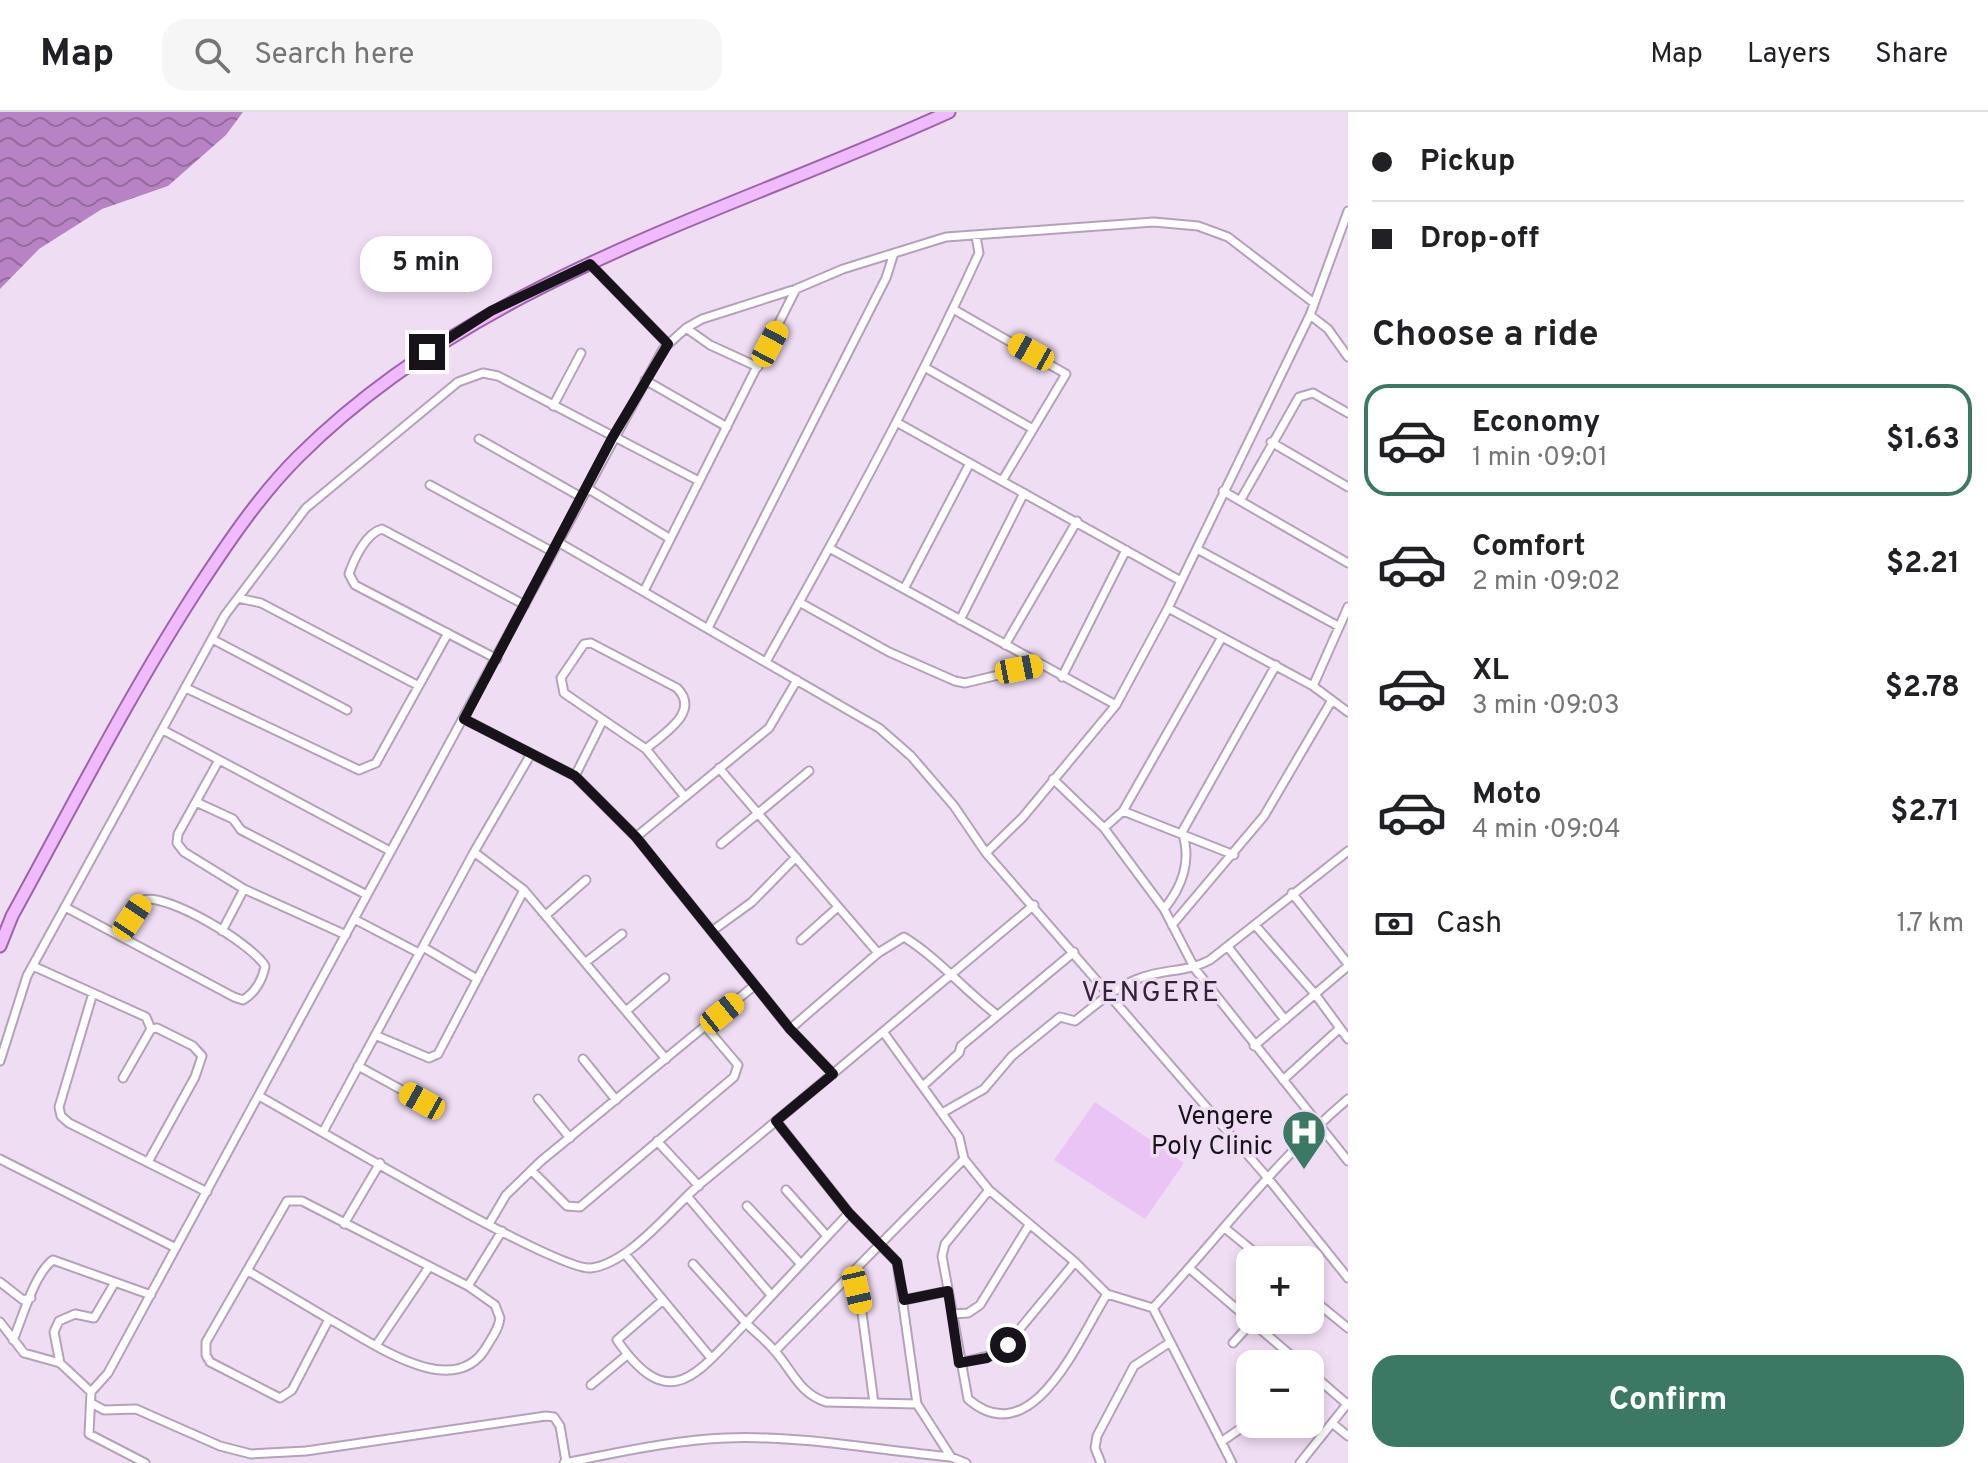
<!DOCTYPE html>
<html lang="en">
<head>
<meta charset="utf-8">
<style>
  :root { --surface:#fff; --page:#f6f6f6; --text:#202124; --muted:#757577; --line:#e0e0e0; --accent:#3c7965 }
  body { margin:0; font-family:Overpass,sans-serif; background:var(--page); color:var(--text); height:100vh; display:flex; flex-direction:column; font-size:30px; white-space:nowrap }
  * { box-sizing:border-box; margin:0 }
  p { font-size:26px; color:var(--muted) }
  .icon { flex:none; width:44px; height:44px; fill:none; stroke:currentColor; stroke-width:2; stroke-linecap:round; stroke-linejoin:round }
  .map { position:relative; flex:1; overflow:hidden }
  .drawer { display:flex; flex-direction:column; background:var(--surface); width:640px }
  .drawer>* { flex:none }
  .top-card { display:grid; align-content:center; height:176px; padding:0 24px; background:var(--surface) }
  .buttons { position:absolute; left:1236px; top:1134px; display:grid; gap:16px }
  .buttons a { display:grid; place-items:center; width:88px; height:88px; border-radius:16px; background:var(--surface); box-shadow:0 4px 12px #0003; font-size:40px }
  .end { position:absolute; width:36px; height:36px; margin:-18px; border:10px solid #18121a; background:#fff; box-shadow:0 0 0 4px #fff }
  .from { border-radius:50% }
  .bubble { position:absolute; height:56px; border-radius:24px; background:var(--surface); box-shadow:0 4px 12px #0003; font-size:26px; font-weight:700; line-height:56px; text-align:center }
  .car { position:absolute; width:24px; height:48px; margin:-24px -12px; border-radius:10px; box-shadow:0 0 6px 2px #0007; background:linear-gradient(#f5c518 24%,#345 0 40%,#f5c518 0 76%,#345 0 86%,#f5c518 0) }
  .top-card b { display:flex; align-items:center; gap:28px; height:76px; font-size:30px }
  .top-card b+b { border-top:2px solid var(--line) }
  .top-card i { width:20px; height:20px; background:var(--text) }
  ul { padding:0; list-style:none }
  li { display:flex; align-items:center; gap:24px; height:112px; margin:0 16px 12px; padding:0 8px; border:4px solid transparent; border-radius:24px }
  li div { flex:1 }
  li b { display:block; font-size:30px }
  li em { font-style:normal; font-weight:700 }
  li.selected { border-color:var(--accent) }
  li>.icon { width:72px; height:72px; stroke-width:1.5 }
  h2 { padding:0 24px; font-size:36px; line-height:96px }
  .pay { display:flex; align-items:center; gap:20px; height:88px; padding:0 24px; font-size:30px }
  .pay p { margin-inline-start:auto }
  .action { display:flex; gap:16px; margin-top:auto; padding:16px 24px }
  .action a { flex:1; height:92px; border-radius:24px; background:var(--accent); color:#fff; font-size:32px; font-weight:700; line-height:92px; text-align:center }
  header { display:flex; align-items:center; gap:48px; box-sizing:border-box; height:112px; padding:0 40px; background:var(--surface); border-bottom:2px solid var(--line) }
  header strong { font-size:38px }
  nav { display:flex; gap:44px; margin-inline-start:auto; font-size:28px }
  .search { width:560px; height:72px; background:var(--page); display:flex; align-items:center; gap:20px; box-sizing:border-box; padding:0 28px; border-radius:24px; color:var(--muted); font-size:30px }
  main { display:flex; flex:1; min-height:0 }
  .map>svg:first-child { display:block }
  .green { fill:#eac4f4 }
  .water { fill:url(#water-waves) }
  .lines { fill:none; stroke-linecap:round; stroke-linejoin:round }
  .street-casing { stroke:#b3a2b8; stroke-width:11 }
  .primary-casing { stroke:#9d63ac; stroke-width:15 }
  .street { stroke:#fff; stroke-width:7 }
  .primary { stroke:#efbbfd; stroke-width:11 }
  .route { stroke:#18121a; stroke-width:10 }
  .labels { text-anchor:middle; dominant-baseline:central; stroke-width:7; stroke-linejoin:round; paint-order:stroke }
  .poi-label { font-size:26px; fill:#18121a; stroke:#efddf4; text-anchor:end }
  .neighbourhood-label { font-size:28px; letter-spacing:2px; fill:#322436; stroke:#efddf4 }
</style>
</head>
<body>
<header>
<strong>Map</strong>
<div class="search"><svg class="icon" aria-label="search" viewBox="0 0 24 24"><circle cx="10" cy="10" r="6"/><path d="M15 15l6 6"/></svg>Search here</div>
<nav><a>Map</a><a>Layers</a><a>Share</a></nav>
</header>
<main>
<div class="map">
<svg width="1348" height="1351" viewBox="0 0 1348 1351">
  <defs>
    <pattern id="water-waves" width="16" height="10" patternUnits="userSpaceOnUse" patternTransform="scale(2)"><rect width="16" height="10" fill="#b783c5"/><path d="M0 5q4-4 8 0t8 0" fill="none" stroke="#946a9f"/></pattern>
  </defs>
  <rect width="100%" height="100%" fill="#efddf4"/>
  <!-- green -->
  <path class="green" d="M1095 990 1184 1051 1145 1107 1054 1048Z"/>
  <!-- water -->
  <path class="water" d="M0 0H243L226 23 168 74 102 97 39 137 0 177Z"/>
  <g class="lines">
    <!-- street casing -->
    <g class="street-casing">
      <path id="street" d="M590 152 668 232
        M953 197 1066 262 1002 369
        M1310 203 1328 217 1348 245
        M686 216 710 233 758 255
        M926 256 1033 317
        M645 268 727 315
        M553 294 581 241
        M898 311 1181 469
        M479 327 581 385
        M1271 330 1348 375
        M430 373 553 440
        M587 376 669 426
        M1223 379 1348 451
        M1240 389 1299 285 1313 281 1348 301
        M558 430 879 616 911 644 954 694 986 741 1267 1065 1348 1166
        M831 437 1116 593
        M1197 437 1338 514
        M904 477 970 351
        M644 479 796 177
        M238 486 261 491 417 573
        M799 490 889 540 955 569 965 571 1040 553
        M1168 496 1313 574 1348 600
        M960 508 1024 381
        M709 514 886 166 894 141
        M212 527 347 598
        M1005 533 1077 409
        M497 547 355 473 349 462C354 447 366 421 382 417L525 493
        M767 548C842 414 915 281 979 141L976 124
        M1062 565 1126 438
        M1313 574 1348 495
        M186 576 359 658 376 651 448 521
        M464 607 575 664 636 725 790 917 833 962
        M163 618 390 739
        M646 637C664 621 701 600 677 576L591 531 584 532 561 566 564 581 646 637 685 685
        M219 648 178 722 177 731 184 740 244 777 346 823
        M719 656 878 841
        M575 664 603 608
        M1053 667 1104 716 1164 797 1195 857 1348 1049
        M196 690 233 707 241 718 367 783
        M1123 699 1234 743
        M1104 716 1123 699 1222 525
        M636 725 769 616 797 568
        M721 732 809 659
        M986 741 1023 705 1116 593 1168 496 1310 203 1348 99
        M524 778 666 947
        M1292 781 1348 852
        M65 795 234 885 243 888C255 881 263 867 265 854 252 832 168 781 144 788L121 822
        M1164 797C1182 775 1192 748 1182 720L1276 553
        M546 803 586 768
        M356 808 419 841
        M1172 813 1264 704 1332 588
        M1255 813 1315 882 1348 927
        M222 819 244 777
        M712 819 752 790 796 745
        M801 828 838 795
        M423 835 477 867
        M1228 835 1285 908
        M586 850 622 822
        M33 854 146 905 151 917
        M93 881 59 995 61 1004 69 1011 207 1080
        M626 899 665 866
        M790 917 878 841 904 825C938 846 964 878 997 903
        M375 923 429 946 438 942 524 778 474 740
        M1254 934 1348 854
        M583 947 616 988
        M0 949 27 864 225 503 306 396 458 270 483 261 498 264 699 369
        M358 954 422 989
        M123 966 151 917 157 916 193 934 202 944 195 965 148 1050
        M1283 968 1339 917
        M924 973 959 941 961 934 1074 840
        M259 984C306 1010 557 1160 591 1156 630 1151 671 1097 700 1072 812 980 923 886 1034 793
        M538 987 570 1026
        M942 1001 984 977 1012 944 1060 905 1075 909C1097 892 1116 874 1143 865 1166 857 1188 860 1210 848L1348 739
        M776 1009 849 1101
        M323 1020 474 740 531 642
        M657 1029 699 1074
        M0 1047 176 1136
        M964 1047 989 1078 1075 1150 1107 1182 1153 1196C1218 1126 1275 1049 1348 987
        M532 1059 567 1094 580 1095 734 965 738 953 705 914
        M786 1078 827 1124
        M989 1078 945 1132 942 1144 968 1287C1033 1343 1079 1226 1107 1182
        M687 1084 771 1183
        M747 1094 801 1152
        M849 1101 897 1150 917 1292 826 1290C798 1281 792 1257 773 1237 765 1228 755 1220 746 1211Z
        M344 1112 380 1051
        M489 1112 506 1083 541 1049 755 873
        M1226 1117 1264 1148
        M625 1142 711 1246
        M1189 1156 1301 1252
        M248 1159 329 1207
        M850 1162 862 1201 874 1291
        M0 1170 23 1188 31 1186
        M468 1174 495 1193 500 1206C499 1216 493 1224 487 1234 454 1293 369 1228 329 1207L292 1278 280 1286 210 1250 206 1243V1230L287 1089H302L468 1174 502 1119
        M1310 1185 1348 1216
        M663 1188 617 1228C670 1305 697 1261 746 1211L693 1152
        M904 1188 948 1179
        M1153 1196 1232 1351
        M953 1202 968 1201 980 1193 1029 1113
        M0 1210 24 1241 60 1251 91 1280 89 1322 145 1351
        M13 1228C23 1205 34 1162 53 1148L151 1183
        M1233 1231 1252 1210
        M377 1232 429 1155
        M775 1239 964 1047 959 1025 884 921
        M60 1251 54 1220 59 1209 75 1202 94 1206 114 1172
        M959 1251 1000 1241 1075 1150
        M1310 1260 1347 1292
        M591 1273 627 1243
        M91 1280 108 1261 121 1237 663 237 686 216 702 207 796 177 843 157 946 125 1154 110 1198 114 1228 125 1314 191
        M93 1292 104 1298 136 1297 220 1334 251 1342 306 1339 546 1304 554 1305 560 1314 566 1350
        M917 1292 951 1345
        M1332 1311 1348 1324
        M1221 1330 1250 1310
        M564 1351C617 1341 672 1328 726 1326 801 1323 876 1338 951 1345L966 1351
        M1101 1351 1095 1336 1097 1324 1134 1254 1169 1231
        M1300 1351 1348 1291"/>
    </g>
    <!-- primary casing -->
    <g class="primary-casing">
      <path id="primary" d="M0 834 12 804C73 693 131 579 200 473 229 429 260 383 298 345 476 167 725 102 949 0"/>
    </g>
    <!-- street -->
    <use href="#street" class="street"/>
    <!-- primary -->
    <use href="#primary" class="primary"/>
  </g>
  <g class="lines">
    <!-- route -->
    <path class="route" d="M427 240 491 199 590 152 668 232 612 326 464 607 575 664 636 725 790 917 833 962 776 1009 849 1101 897 1150 904 1188 948 1179 959 1251 987 1246 1008 1233"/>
  </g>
  <!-- icons -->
  <defs>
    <g id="hospital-pin" transform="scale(2.3)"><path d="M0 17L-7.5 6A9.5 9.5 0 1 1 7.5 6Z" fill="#3c7965" stroke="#efddf4"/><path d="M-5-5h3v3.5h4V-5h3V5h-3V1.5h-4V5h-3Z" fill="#fff"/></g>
  </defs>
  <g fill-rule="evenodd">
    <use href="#hospital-pin" x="1304" y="1020"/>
  </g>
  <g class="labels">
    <!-- poi labels -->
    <g class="poi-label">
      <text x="1273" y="1005">Vengere<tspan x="1273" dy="30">Poly Clinic</tspan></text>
    </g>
    <!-- neighbourhood labels -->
    <g class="neighbourhood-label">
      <text x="1151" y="882">VENGERE</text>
    </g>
  </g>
</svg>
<div class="buttons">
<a>+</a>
<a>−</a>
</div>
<i class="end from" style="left:1008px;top:1233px"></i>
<i class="end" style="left:427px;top:240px"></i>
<div class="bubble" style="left:360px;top:124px;width:132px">5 min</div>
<i class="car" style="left:770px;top:232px;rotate:28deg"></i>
<i class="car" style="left:1031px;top:240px;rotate:299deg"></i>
<i class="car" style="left:1019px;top:557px;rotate:79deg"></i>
<i class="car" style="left:132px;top:805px;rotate:34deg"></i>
<i class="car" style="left:722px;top:901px;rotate:51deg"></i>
<i class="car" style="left:422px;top:989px;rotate:299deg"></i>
<i class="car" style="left:857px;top:1178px;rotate:167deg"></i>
</div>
<section class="drawer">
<div class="top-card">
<b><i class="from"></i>Pickup</b>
<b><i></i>Drop-off</b>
</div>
<h2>Choose a ride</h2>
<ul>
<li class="selected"><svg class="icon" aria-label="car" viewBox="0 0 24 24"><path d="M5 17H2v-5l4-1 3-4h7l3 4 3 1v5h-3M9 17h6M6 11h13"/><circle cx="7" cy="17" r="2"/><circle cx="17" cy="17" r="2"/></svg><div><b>Economy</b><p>1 min · 09:01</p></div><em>$1.63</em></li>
<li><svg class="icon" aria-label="car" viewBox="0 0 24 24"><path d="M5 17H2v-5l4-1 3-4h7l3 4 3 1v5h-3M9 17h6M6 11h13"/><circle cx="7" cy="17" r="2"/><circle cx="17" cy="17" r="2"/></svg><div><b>Comfort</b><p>2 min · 09:02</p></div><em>$2.21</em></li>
<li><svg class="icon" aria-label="car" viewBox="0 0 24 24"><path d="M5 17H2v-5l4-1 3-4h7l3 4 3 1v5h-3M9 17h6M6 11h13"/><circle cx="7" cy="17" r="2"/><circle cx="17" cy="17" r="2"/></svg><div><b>XL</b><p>3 min · 09:03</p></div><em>$2.78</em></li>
<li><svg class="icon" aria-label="car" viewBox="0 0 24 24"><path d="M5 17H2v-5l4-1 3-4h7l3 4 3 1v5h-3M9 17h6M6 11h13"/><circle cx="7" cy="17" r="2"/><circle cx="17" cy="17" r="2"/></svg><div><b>Moto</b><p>4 min · 09:04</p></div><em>$2.71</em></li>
</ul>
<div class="pay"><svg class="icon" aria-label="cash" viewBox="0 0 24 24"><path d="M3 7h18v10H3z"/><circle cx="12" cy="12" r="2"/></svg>Cash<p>1.7 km</p></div>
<div class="action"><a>Confirm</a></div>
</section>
</main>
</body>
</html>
